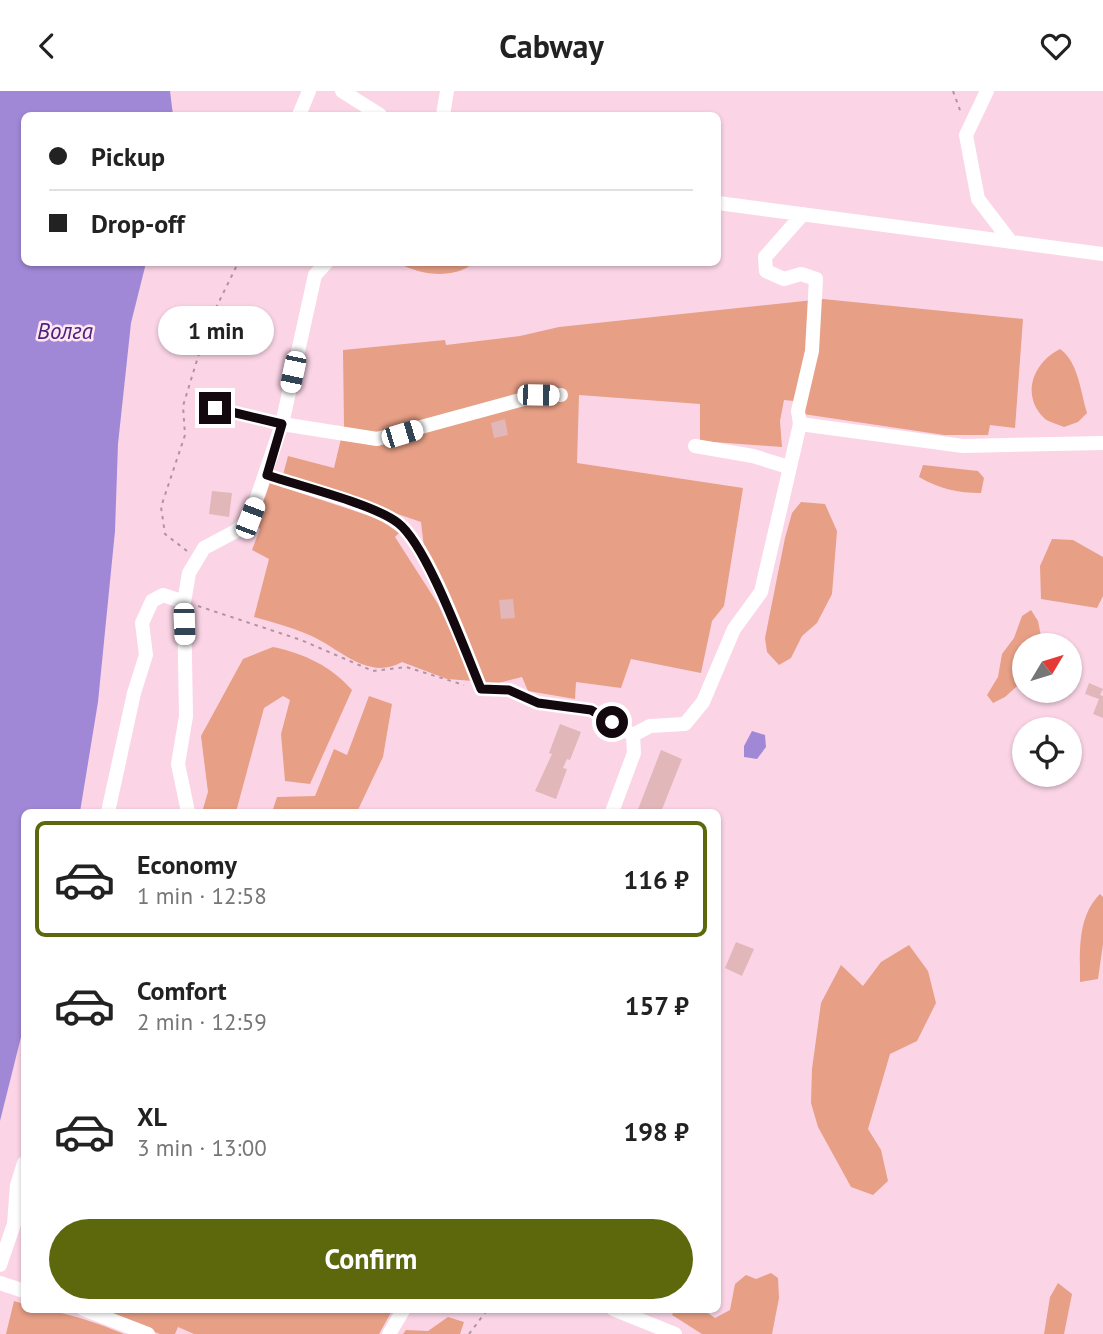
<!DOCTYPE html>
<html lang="en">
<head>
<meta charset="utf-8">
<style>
  :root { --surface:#fff; --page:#f6f6f6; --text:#222; --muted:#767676; --line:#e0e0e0; --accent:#5d670b }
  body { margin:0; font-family:"PT Sans",sans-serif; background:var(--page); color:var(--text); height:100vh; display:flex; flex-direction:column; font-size:26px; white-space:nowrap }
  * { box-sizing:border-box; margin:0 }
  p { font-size:23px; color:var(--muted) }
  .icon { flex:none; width:38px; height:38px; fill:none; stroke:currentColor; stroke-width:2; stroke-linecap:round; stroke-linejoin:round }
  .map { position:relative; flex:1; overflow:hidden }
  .sheet { position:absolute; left:21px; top:718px; width:700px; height:504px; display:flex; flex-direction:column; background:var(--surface); border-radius:10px; box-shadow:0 2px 5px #0004 }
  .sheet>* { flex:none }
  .banner { position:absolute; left:21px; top:21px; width:700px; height:154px; border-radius:10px; box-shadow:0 2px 5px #0004; display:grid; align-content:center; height:154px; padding:0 28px; background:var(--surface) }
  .needle { width:46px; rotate:52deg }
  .buttons { position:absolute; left:1012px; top:542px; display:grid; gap:14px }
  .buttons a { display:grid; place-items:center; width:70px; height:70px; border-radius:50%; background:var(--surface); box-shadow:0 2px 5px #0004; font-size:35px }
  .end { position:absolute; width:32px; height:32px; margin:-16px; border:9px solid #13080d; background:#fff; box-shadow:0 0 0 4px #fff }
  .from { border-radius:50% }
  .bubble { position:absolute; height:49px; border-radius:24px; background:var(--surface); box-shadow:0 2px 5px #0004; font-size:23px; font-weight:600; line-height:49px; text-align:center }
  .car { position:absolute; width:21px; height:42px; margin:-21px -10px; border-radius:9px; box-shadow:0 0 5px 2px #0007; background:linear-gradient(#fff 24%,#345 0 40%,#fff 0 76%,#345 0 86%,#fff 0) }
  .banner b { display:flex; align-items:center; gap:24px; height:66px; font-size:26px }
  .banner b+b { border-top:2px solid var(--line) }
  .banner i { width:18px; height:18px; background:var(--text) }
  ul { padding:12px 0 0; list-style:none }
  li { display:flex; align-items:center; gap:21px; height:116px; margin:0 14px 10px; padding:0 14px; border:4px solid transparent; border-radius:10px }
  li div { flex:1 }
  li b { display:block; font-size:26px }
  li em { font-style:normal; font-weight:600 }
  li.selected { border-color:var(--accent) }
  li>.icon { width:63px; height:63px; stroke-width:1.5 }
  .primary-button { display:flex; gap:14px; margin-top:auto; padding:14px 28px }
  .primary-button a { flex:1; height:80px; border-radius:42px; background:var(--accent); color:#fff; font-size:28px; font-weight:600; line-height:80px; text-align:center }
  header { display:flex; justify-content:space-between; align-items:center; height:91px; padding:0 28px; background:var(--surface); font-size:32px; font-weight:600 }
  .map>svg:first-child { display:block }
  .green { fill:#e79f86 }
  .water { fill:#a188d7 }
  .building { fill:#e1b7ba }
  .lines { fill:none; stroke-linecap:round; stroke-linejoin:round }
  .path { stroke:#b194a1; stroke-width:2; stroke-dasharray:3.5 5; stroke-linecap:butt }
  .minor { stroke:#fff; stroke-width:14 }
  .route { stroke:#13080d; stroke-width:9 }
  .labels { text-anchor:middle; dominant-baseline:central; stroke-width:5; stroke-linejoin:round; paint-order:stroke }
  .water-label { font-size:23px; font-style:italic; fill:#4a237f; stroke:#ffe7f1 }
</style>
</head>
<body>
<header><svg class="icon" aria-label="back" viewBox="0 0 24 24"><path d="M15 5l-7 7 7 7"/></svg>Cabway<svg class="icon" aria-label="heart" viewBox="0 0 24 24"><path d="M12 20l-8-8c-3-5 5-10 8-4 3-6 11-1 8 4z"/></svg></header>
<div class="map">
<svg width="1103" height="1243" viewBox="0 0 1103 1243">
  <rect width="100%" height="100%" fill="#fbd5e6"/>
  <!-- green -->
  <path class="green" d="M398 172H474C452 189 421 184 398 172Z
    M823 208 1023 228 1015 337 990 334 988 344H944L803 323 804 311 784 309 780 330 782 356 700 350V313L579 304 577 372 743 397 724 515 712 530 701 582 631 568 621 597 576 591 575 608 528 600 522 586 491 594 484 592 424 457 421 431 283 384 288 365 334 377 344 335 343 259 445 249 446 254 520 245 559 236Z
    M1060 258C1078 270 1081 302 1087 322L1078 331 1064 336C1058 333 1048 331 1044 327 1020 303 1034 271 1060 258Z
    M923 374 978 380 984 387 981 402C957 402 940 398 919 386Z
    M270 392 379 428 399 442 395 446 438 513 473 590 447 588 402 571C367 591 338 555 307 543 290 536 272 531 254 526L269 468 252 459 260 438 255 434Z
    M801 411 825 413 837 440 832 503 817 532 802 545 791 567 779 574 767 561 765 547 785 447 792 422Z
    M1052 448 1073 449 1103 466V505L1097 517 1041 508 1040 475Z
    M1031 519 1038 530 1043 555H1024V589L1005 606 993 612 987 604 998 586 1002 563 1014 547 1022 525Z
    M273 556C305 563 331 575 352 599L310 693 285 690 281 643 290 609 283 605 264 617 236 721H202L208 701 201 645 243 568Z
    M369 605 392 613 383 666 357 721H272L277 706 315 705 334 658 347 664Z
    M1100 803 1103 806V853L1098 888 1080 891C1080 860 1077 826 1100 803Z
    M909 854 928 880 936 912 917 950 890 963 868 1038 881 1059 888 1090 873 1104 851 1096 818 1036 811 1012 812 978 821 912 841 874 863 895 881 871Z
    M771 1182 778 1187 779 1207 772 1243H702L672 1224 675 1218H702L715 1227 730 1219 735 1193 746 1184 756 1188Z
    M1058 1192 1072 1203 1064 1243H1044L1050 1206Z
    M14 1210 24 1213V1218C60 1218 92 1230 124 1243H6Z
    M91 1218H393L379 1243H194L178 1236 175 1243H160Z
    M448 1226 464 1231 460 1243H403L406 1239 428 1240Z"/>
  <!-- water -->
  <path class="water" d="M0 0H170L173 24H24V172H146L131 232 118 353 115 440 98 611 80 721H24V934L0 1030Z
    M752 640 765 644 766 656 757 668 744 666V655Z"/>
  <!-- building -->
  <path class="building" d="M505 328 508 344 494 347 491 332Z
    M212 400 232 402 229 426 209 423Z
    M513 508 515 527 501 528 499 509Z
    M1089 592 1103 598 1100 604 1103 605V627L1093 623 1099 608 1085 603Z
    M560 633 581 641 570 669 567 668 563 677 567 678 556 708 535 700 552 663 549 662Z
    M661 659 682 668 661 721H637Z
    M736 851 754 858 742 885 725 877Z"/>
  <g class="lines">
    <!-- path -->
    <path class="path" d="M953 0 961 22
      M187 460 165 443 161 416 185 344 183 315 208 233 238 172
      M198 515 301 549 373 580 406 576 464 594
      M469 1243 488 1218"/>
    <!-- minor -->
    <path class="minor" d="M342 0 380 24
      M987 0 966 44 978 108 1011 151
      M299 24 309 0
      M443 24 447 0
      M718 112 1103 163
      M215 317 282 333 377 348 538 304H561
      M800 333 963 355 1103 352
      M695 355 753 365 788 376
      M267 384C298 395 375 414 398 432 428 455 465 559 481 598L509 599 538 612 591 619 633 644
      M633 644 650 635 685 633 703 611 734 538 761 501 800 333 798 320 812 260 816 188 801 183 784 188 766 180 765 166 803 123
      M108 721 134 602 146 564 142 532 152 510 163 504 184 511
      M188 721 178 673 186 625 184 511 189 482 204 457 236 440 250 427 282 333 315 184 326 172
      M612 721 634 662 633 644
      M0 1174 14 1133 17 1094 24 1072
      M0 1192 24 1200
      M83 1218 148 1243
      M613 1218 675 1243
      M389 1243 404 1218"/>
  </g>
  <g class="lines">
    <!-- route -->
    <path class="route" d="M215 317 282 333 267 384C299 395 374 413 398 432 427 454 465 560 481 598L509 599 538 612 591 619 612 631"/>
  </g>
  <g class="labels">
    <!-- water labels -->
    <g class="water-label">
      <text x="65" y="239">Волга</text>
    </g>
  </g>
</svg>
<div class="buttons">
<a><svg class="needle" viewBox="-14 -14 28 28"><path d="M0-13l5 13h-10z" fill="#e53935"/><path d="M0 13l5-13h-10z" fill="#767676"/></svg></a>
<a><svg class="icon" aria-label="locate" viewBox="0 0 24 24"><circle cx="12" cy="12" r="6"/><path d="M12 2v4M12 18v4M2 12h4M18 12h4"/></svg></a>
</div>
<i class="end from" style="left:612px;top:631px"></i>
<i class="end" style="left:215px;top:317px"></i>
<div class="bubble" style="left:158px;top:215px;width:116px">1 min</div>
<i class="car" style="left:293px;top:281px;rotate:192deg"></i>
<i class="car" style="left:538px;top:304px;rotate:91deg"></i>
<i class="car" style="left:402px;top:343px;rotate:73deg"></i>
<i class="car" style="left:250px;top:427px;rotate:21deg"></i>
<i class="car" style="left:184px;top:533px;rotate:178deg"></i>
<div class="banner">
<b><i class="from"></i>Pickup</b>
<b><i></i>Drop-off</b>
</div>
<section class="sheet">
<ul>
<li class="selected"><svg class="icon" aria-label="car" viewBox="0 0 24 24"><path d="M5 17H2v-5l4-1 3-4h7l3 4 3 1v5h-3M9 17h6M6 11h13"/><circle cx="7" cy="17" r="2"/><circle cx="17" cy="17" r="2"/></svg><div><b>Economy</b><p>1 min · 12:58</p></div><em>116 ₽</em></li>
<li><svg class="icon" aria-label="car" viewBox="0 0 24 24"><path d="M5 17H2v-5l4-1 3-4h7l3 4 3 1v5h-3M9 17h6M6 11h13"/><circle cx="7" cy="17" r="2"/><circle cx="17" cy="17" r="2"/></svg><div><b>Comfort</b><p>2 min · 12:59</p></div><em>157 ₽</em></li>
<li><svg class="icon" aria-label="car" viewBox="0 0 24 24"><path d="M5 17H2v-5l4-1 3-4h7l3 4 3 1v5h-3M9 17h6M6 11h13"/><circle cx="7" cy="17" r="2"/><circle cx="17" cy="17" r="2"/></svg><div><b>XL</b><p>3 min · 13:00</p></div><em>198 ₽</em></li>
</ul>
<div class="primary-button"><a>Confirm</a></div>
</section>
</div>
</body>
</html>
